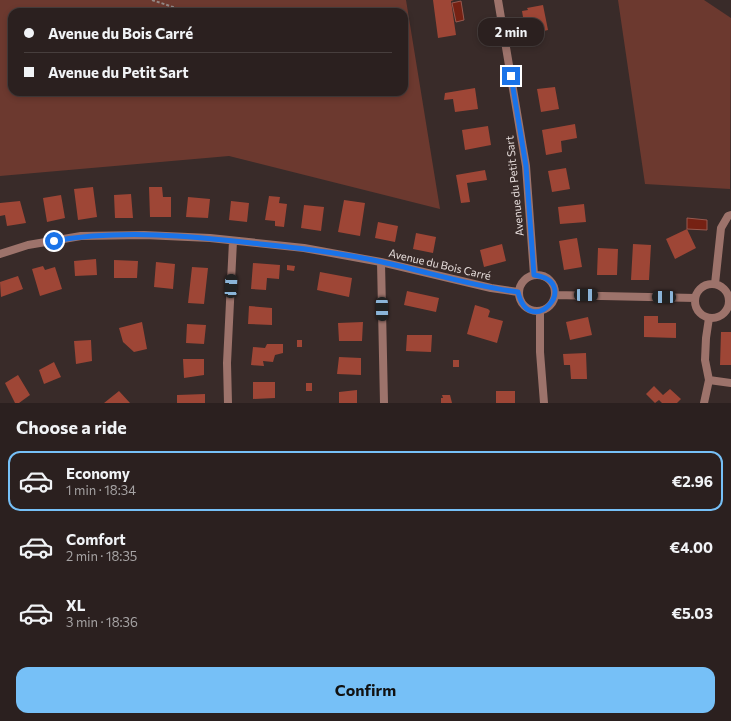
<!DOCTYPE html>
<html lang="en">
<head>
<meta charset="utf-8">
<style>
  :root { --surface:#2b201f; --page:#372d2c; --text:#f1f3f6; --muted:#a6a3a4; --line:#473e3d; --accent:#76c0f7 }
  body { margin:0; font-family:Commissioner,sans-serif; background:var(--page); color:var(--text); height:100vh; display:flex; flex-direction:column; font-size:15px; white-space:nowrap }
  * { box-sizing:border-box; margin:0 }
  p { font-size:13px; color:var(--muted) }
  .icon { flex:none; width:22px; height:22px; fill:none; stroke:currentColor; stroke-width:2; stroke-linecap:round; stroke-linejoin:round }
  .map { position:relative; height:403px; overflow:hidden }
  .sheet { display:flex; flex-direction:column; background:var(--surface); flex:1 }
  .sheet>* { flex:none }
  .top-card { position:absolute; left:8px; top:8px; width:400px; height:88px; border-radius:12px; box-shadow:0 2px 6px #0003,0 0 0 1px var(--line); display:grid; align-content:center; height:88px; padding:0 16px; background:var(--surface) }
  .end { position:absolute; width:18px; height:18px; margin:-9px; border:5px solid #1a73e8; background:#fff; box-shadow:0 0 0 2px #fff }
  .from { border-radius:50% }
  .bubble { position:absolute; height:28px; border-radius:12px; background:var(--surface); box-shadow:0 2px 6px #0003,0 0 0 1px var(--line); font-size:13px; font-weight:700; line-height:28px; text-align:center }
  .car { position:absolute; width:12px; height:24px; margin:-12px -6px; border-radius:5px; box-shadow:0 0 3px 1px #0007; background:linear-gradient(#222 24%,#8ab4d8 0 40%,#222 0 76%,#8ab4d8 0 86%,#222 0) }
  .top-card b { display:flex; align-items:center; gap:14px; height:38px; font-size:15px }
  .top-card b+b { border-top:1px solid var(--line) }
  .top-card i { width:10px; height:10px; background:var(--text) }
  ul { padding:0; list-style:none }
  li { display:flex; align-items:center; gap:12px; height:60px; margin:0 8px 6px; padding:0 8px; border:2px solid transparent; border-radius:12px }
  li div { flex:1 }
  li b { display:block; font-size:15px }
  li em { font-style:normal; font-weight:700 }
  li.on { border-color:var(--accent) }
  li>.icon { width:36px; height:36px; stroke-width:1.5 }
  h2 { padding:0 16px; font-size:18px; line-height:48px }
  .cta { display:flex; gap:8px; margin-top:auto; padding:8px 16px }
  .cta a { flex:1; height:46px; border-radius:12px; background:var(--accent); color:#111; font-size:16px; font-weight:700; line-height:46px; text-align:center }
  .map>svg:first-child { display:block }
  .green { fill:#6c392f; fill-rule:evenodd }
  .water { fill:#762113; stroke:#97594f }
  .building { fill:#9e4636 }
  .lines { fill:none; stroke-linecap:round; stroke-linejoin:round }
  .path { stroke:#938886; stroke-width:2; stroke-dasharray:3 2; stroke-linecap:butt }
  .minor { stroke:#9d736b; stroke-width:8 }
  .route { stroke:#1a73e8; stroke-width:5 }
  .labels { text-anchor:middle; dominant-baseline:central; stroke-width:3.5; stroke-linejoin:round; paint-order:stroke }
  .street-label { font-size:11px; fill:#e5dcda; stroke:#392b29 }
</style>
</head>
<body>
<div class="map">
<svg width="731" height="403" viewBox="0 0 731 403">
  <rect width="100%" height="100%" fill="#392b29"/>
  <!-- green -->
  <path class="green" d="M0 0H406L440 209 229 156 0 176ZM12 12H404V92H12Z
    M618 0H704L731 18 730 189 645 184Z"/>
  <!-- water -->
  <path class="water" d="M461 1 464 20 456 22 452 3Z
    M687 218 707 220V230L687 229Z"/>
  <!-- building -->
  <path class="building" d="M433 0H454L451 1 456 35 438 38Z
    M543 5 548 30 531 34 529 22 524 23 522 11 528 10 527 8Z
    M555 87 559 109 541 112 537 89Z
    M475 88 478 109 455 112 453 99 444 100 445 93Z
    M575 124 577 138 561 141 562 152 546 155 542 130Z
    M488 126 491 145 465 150 462 130Z
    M566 168 570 189 552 192 548 171Z
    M485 170 487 180 467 183 470 202 461 203 456 175Z
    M93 187 97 217 78 220 74 189Z
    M149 187H162L163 197H171V217H150Z
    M131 194 133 218H115L114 195Z
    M61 195 65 218 47 222 43 198Z
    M269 196 280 197 279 203 287 204 284 227 275 226V221L265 220Z
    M188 197 210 199 208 218 186 217Z
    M344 200 365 203 360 236 338 232Z
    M20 201 26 223 7 226 5 215 0 216V203Z
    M231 201 249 203 247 222 229 220Z
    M584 204 586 222 560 224 558 207Z
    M304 205 324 207 321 231 301 228Z
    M378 222 398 226 395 242 375 238Z
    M687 229 696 248 675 259 666 239Z
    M416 233 436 237 433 253 413 249Z
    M577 238 582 267 564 270 559 241Z
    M502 244 506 261 484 267 480 250Z
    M633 244 651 245 649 280H631Z
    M598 248 618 249 617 275H597Z
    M96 259 97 275 75 276 74 261Z
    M114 260 138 261 137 278H114Z
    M156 262 175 264 173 289 154 287Z
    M253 263 280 265 279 279 267 278 266 290 251 289Z
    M287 265 295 266 294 271 287 270Z
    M43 266 45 270 55 267 62 289 40 296 32 269Z
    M192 267 208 268 204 304 188 303Z
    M320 272 352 278 349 297 317 290Z
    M18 276 23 289 1 297 0 282Z
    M407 291 439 298 436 312 404 305Z
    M475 305 488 309 490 311 488 317 503 321 497 343 467 334Z
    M249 306 272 308V325L248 324Z
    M644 316H658V323H676V338L644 337Z
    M588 317 592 335 570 340 566 322Z
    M142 322 147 349 134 352 123 342 119 328Z
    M363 322 362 341H339L338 323Z
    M187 324 206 325 204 344 186 343Z
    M721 332H731V365H720Z
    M407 335H432L431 352 406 351Z
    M91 340 92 361 76 364 74 341Z
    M297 340H302V347H297Z
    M267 344H283V353L275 355 273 362 263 361 264 366 251 365 253 347 265 348Z
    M586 353 587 379H571L570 365H564L563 354Z
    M339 357 361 358V375L337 374Z
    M183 359H204V375L184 378Z
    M453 360H459V367H453Z
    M54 362 61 377 44 384 39 370Z
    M18 375 30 395 19 403H15L5 383Z
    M253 382H275V398L253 399Z
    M306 383H312V391H306Z
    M654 386 663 395 670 389 681 399 677 403H662L659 400 655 403 646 394Z
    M357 390V403H339V392Z
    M119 391 130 403H104Z
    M496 391H515V403H496Z
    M205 394V403H177V395Z
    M442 395H450L452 403H441V398H443Z"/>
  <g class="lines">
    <!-- path -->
    <path class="path" d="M152 0 185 11"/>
    <!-- minor -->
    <path class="minor" d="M498 0 526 166 534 275
      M0 254 28 245 81 236 144 235 210 238 304 248 381 262 491 288 518 292
      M381 262 384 403
      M519 293a18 18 0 1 1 36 0a18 18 0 1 1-36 0Z
      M695 301a17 17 0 1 1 34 0a17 17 0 1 1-34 0Z
      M715 284 721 228 728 216 731 215
      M555 295 695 298
      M540 311V352L544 403
      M709 318 706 338 705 360 709 380 731 383
      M228 403 227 363 233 241
      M704 403 709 380"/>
  </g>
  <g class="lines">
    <!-- route -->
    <path class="route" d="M54 241C122 229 192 236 260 244 301 248 342 253 382 262 428 272 472 286 518 292 530 342 584 282 534 275L526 166 511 76"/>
  </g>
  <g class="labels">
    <!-- street labels -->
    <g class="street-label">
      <text transform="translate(514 186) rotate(-96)">Avenue du Petit Sart</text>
      <text transform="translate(440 264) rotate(13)">Avenue du Bois Carré</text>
    </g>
  </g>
</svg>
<i class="end from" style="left:54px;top:241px"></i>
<i class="end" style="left:511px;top:76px"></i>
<div class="bubble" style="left:478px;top:18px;width:66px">2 min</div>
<i class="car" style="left:231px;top:286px;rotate:3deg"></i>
<i class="car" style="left:586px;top:295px;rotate:91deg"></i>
<i class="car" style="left:664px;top:297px;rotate:271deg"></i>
<i class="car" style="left:382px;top:309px;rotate:179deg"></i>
<div class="top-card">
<b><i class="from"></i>Avenue du Bois Carré</b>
<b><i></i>Avenue du Petit Sart</b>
</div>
</div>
<section class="sheet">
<h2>Choose a ride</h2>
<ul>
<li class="on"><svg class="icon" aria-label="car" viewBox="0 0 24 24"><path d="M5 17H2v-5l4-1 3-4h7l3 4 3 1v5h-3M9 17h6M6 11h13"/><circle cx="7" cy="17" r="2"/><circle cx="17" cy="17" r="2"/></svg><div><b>Economy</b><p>1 min · 18:34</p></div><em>€2.96</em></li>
<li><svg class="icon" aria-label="car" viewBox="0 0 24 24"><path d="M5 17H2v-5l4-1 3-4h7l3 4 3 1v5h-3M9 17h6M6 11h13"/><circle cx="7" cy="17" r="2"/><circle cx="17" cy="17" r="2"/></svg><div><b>Comfort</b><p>2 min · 18:35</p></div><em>€4.00</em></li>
<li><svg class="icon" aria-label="car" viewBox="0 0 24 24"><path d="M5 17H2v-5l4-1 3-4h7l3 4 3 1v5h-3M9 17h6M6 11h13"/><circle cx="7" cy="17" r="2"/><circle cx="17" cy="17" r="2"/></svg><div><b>XL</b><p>3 min · 18:36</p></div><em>€5.03</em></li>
</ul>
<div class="cta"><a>Confirm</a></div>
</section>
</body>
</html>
